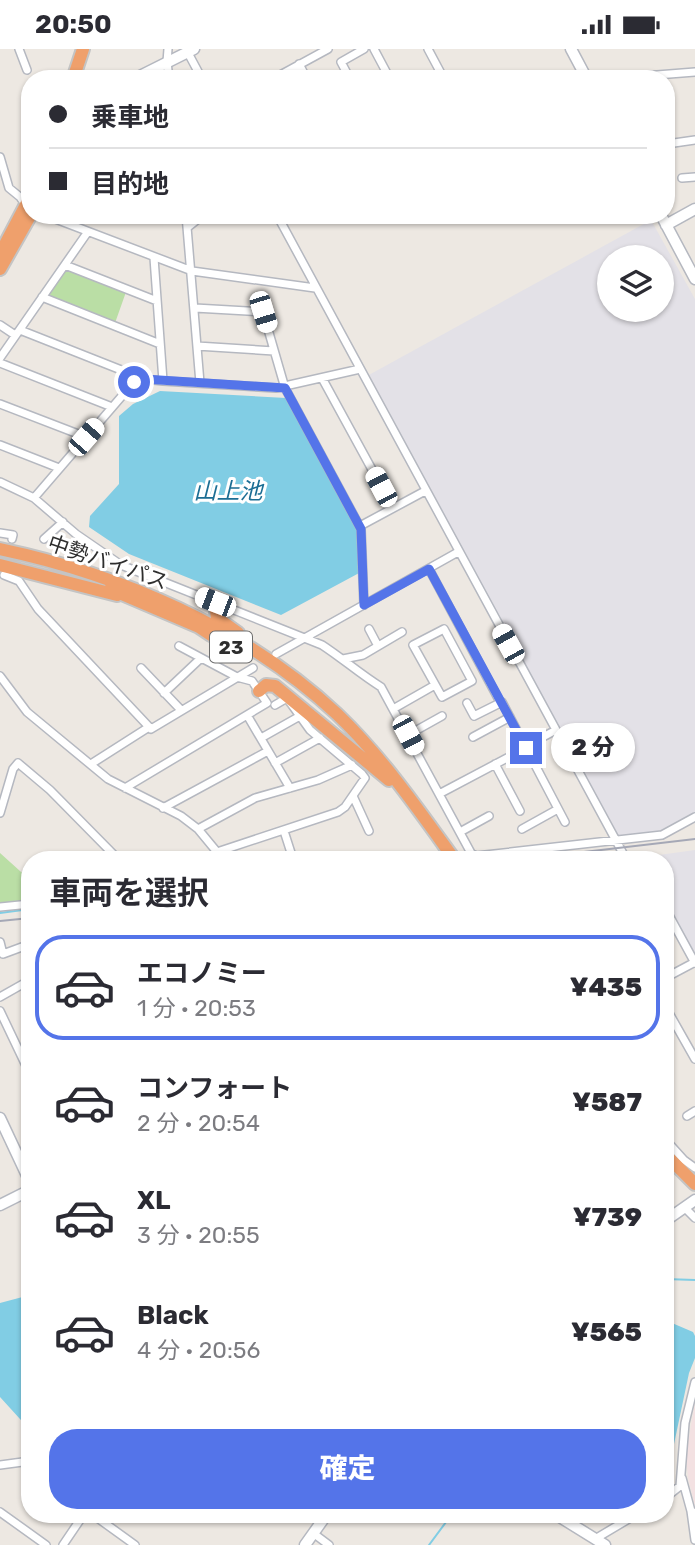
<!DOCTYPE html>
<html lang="ja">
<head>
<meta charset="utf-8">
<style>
  :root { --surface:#fff; --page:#f2f2f3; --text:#2b2b33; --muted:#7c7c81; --line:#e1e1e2; --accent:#5474e9 }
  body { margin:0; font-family:Rubik,"Noto Sans JP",sans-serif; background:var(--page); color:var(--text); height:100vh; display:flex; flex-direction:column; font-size:26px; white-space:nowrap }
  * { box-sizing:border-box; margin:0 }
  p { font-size:23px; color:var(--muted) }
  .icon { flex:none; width:38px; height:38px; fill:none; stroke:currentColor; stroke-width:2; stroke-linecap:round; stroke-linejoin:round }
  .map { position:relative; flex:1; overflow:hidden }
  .side { position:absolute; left:21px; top:802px; width:653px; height:672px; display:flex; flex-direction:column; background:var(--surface); border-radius:28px; box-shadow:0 2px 5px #0004 }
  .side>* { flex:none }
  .hud { position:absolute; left:21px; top:21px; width:654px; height:154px; border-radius:28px; box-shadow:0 2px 5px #0004; display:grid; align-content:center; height:154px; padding:0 28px; background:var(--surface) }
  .tools { position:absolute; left:597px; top:196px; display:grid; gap:14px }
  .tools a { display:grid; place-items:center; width:77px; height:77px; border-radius:50%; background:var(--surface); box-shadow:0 2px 5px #0004; font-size:35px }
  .end { position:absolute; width:32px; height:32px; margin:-16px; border:9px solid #5474e9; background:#fff; box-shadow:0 0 0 4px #fff }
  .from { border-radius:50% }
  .bubble { position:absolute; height:49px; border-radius:24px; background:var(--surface); box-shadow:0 2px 5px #0004; font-size:23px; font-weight:800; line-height:49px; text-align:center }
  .car { position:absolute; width:21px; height:42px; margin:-21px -10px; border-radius:9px; box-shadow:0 0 5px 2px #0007; background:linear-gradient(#fff 24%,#345 0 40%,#fff 0 76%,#345 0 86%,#fff 0) }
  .hud b { display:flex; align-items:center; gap:24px; height:66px; font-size:26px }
  .hud b+b { border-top:2px solid var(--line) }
  .hud i { width:18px; height:18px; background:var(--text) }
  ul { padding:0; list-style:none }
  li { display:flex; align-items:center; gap:21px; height:105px; margin:0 14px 10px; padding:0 14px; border:4px solid transparent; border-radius:28px }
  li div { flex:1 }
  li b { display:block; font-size:26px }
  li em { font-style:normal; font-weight:800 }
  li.on { border-color:var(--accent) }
  li>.icon { width:63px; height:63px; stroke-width:1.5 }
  h2 { padding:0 28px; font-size:32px; line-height:84px }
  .action { display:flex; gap:14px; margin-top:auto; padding:14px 28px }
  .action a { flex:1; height:80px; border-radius:28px; background:var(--accent); color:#fff; font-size:28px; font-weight:800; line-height:80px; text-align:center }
  .status { display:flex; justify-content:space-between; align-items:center; height:49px; padding:0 35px; background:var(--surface); direction:ltr }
  .status svg { height:19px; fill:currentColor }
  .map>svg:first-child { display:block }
  .industrial { fill:#e3e1e7; fill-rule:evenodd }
  .medical { fill:#f3e1e2 }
  .green { fill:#badea5 }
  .water { fill:#81cde4 }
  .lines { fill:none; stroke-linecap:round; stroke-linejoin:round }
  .stream { stroke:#81cde4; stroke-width:2 }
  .street-casing { stroke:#b5b8c0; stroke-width:10 }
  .secondary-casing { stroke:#b5b8c0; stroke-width:13 }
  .highway-casing { stroke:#c4c4c4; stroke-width:16 }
  .street { stroke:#fff; stroke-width:7 }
  .secondary { stroke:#fff; stroke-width:10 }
  .highway { stroke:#efa06c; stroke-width:12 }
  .rail { stroke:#a5a8b6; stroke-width:2 }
  .route { stroke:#5474e9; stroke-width:9 }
  .labels { text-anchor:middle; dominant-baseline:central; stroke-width:6; stroke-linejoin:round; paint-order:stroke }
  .shield { fill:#fff; stroke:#6d6d6d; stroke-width:2 }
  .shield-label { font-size:19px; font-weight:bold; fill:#2e2e2e }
  .street-label { font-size:21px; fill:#2e2e2e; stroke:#fff }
  .water-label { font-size:23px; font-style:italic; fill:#1c6e94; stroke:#fff }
</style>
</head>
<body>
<div class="status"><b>20:50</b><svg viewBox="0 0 49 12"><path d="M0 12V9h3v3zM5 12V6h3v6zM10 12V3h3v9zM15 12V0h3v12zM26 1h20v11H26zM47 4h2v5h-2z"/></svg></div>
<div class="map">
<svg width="695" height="1496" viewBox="0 0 695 1496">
  <rect width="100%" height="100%" fill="#ede8e2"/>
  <!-- industrial -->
  <path class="industrial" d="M651 171 695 250V765L659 784 620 789 617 787 367 327ZM609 208H662V261H609Z
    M695 801V909L665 854V810H630Z"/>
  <!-- medical -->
  <path class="medical" d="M695 1354V1457L688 1428 686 1406Z"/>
  <!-- green -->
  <path class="green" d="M68 220 126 243 115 274 48 248 47 245 65 221Z
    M0 804 30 831V851L0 854Z"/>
  <!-- water -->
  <path class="water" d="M160 342 286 349 358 481 361 523 281 566 129 505 89 478 90 467 119 435V367L133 355Z
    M30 1246V1381L0 1348V1254Z
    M665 1271 693 1283 695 1287V1309L689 1324 674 1395 665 1399Z"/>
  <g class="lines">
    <!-- stream -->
    <path class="stream" d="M458 810 467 808
      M0 864 30 860
      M665 1230 695 1231
      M429 1496 452 1465"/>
    <!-- street casing -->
    <g class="street-casing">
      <path id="street" d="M19 0 27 21
        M168 0 167 13 169 30
        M374 0 390 30
        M428 0 444 30
        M187 2 202 30
        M299 15 307 30
        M644 27 695 23
        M273 30 328 0
        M350 30 341 13 364 0
        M667 95 695 91
        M0 108 9 139 20 148 27 158
        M682 129 695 128
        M45 166 192 222 315 239
        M186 166 200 334
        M277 166 626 810
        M188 178 203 166
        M154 209 163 332 276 339 360 320
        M65 216 157 252
        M42 248 160 295
        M195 259 263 263 285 339 361 480 364 556
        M0 276 15 286
        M20 281 144 330
        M197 297 274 302
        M0 309 87 184
        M0 314 112 358
        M322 329 393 459
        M0 355 86 388
        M0 396 59 419
        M0 433 34 449 76 485 121 516 322 596C342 609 360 625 381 638L471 804 476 807 662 786 695 768
        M34 449 134 333 144 330 163 332
        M360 477 425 442
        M0 484 13 486 12 490
        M44 490 63 473
        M429 520 500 653
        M4 526 19 532 38 560 151 680 253 619
        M369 580 378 597
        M444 580 472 632 442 648 413 596Z
        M276 605 458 503
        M343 610 363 606 402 583
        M141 619 181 661
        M0 627 27 663 108 730 181 767 198 780 217 803 338 763 345 758 365 729 362 725 310 681 287 649 275 656
        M164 644 201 609
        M467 654 474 667 502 653 565 773
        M393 660 435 636
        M247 666 290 739
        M408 686 442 667
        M473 688 510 668
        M261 689 300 667
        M526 697 556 681
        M275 714 320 689
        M91 715 149 678
        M495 715 520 762
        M125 739 267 654 252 632 237 628 179 597
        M439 745 526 699
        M353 747 369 782
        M163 759 268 702
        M0 764 13 720 18 714 50 741 118 810
        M198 780 255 749 318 731 352 716
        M522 780 558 760
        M284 782 293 810
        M460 783 489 767
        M217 803 227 810
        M609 810 624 809
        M0 858 30 855
        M665 859 695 914
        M0 893 3 905 30 895
        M665 929 695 913
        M0 948 30 931
        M665 957 695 1010
        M0 962 30 1025
        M687 1067 695 1062
        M665 1090 684 1111 695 1119
        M685 1159 695 1169
        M0 1416 30 1412
        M682 1429 691 1462 695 1464
        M665 1449 680 1437 685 1374 695 1333
        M691 1462 695 1491
        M0 1463 46 1496
        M92 1465 135 1496
        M313 1484 329 1496
        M595 1490 637 1465
        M63 1496 84 1465"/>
    </g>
    <!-- secondary casing -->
    <g class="secondary-casing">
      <path id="secondary" d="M571 0 587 30
        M134 30 194 0
        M661 166 695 230
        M666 176 695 160
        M0 1069 30 1133
        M0 1156 30 1141
        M665 1172 695 1151
        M555 1465 605 1496
        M305 1496 327 1465"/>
    </g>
    <!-- highway casing -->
    <g class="highway-casing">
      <path id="highway" d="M73 30 83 0
        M0 205 30 148
        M0 220 30 167
        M0 500C120 525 246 580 337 665 382 708 418 760 454 810
        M0 516 117 546
        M110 540 199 578 211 586
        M222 556 216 562 217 569 238 584
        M259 642 266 636 275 637 389 731
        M665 1105 695 1135"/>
    </g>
    <!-- street -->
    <use href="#street" class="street"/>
    <!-- secondary -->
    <use href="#secondary" class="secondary"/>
    <!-- highway -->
    <use href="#highway" class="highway"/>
    <!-- rail -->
    <path class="rail" d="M524 810 695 790
      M0 872 30 869"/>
  </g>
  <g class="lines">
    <!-- route -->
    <path class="route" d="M134 333 144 330 285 339 361 480 364 556 429 520 526 699"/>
  </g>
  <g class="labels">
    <!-- shield labels -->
    <rect class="shield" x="210" y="582.5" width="42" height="31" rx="5"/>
    <g class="shield-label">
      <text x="231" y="598">23</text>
    </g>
    <!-- street labels -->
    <g class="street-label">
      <text transform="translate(108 513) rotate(19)">中勢バイパス</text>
    </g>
    <!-- water labels -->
    <g class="water-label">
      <text x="228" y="442">山上池</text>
    </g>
  </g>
</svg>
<div class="tools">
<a><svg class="icon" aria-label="layers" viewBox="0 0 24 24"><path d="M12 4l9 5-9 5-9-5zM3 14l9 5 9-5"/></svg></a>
</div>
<i class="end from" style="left:134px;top:333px"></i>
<i class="end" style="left:526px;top:699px"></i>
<div class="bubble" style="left:551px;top:674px;width:84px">2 分</div>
<i class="car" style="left:263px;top:263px;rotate:163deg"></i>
<i class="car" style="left:86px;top:388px;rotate:41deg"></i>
<i class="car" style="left:381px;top:438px;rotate:332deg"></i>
<i class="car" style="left:215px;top:553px;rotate:291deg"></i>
<i class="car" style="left:508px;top:595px;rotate:331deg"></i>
<i class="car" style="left:408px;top:686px;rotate:152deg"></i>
<div class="hud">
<b><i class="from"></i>乗車地</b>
<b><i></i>目的地</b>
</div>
<section class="side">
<h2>車両を選択</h2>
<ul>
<li class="on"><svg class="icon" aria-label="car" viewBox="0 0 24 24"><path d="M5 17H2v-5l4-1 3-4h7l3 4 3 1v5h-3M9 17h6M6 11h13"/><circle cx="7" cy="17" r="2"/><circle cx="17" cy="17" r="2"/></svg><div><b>エコノミー</b><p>1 分 · 20:53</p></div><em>¥435</em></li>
<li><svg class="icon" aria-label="car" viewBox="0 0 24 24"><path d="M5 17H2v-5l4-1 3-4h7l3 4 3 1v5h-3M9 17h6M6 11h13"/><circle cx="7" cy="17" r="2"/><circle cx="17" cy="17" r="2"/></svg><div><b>コンフォート</b><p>2 分 · 20:54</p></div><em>¥587</em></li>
<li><svg class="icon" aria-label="car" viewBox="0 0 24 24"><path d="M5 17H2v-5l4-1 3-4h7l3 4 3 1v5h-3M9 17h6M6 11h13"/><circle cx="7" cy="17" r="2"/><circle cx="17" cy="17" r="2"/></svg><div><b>XL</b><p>3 分 · 20:55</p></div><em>¥739</em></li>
<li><svg class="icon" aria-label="car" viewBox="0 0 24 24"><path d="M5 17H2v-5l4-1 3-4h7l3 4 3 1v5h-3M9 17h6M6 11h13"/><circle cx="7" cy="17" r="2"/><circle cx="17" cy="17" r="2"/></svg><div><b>Black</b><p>4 分 · 20:56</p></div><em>¥565</em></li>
</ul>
<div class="action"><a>確定</a></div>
</section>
</div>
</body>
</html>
